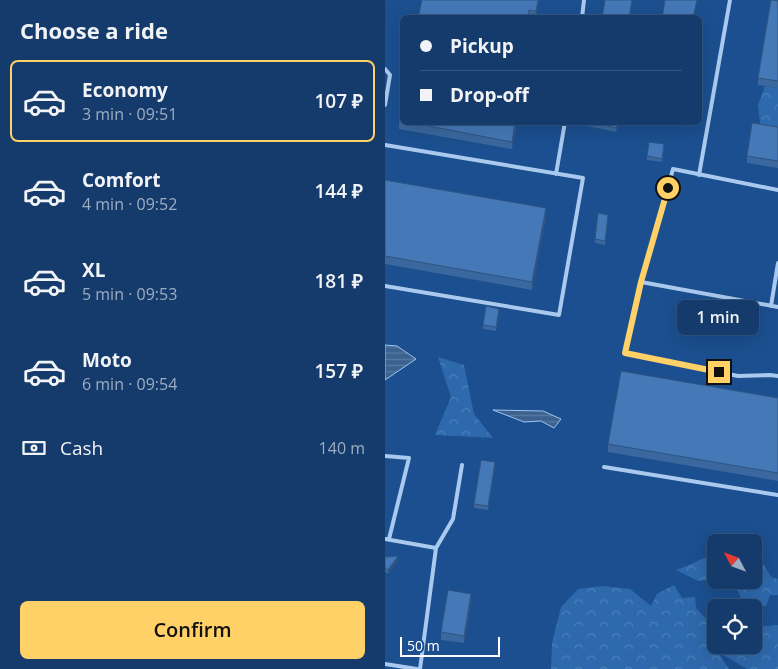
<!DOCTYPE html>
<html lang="en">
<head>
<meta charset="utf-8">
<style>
  :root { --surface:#143b6b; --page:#1d4271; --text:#f1f3f6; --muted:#9dadc1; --line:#33557e; --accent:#ffd166 }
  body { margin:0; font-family:"Open Sans",sans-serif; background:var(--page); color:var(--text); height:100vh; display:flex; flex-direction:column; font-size:19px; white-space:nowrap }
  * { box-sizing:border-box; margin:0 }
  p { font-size:16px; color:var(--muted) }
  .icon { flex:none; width:28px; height:28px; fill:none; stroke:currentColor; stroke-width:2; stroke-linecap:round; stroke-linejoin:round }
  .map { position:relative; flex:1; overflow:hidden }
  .panel { display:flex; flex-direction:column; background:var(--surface); width:385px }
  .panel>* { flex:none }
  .guide { position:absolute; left:15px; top:15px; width:302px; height:110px; border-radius:8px; box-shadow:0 5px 20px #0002,0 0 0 1px var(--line); display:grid; align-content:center; height:110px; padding:0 20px; background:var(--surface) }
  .needle { width:32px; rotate:311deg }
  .controls { position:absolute; left:322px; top:534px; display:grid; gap:10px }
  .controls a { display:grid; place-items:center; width:55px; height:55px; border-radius:8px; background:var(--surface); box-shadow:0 5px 20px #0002,0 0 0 1px var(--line); font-size:25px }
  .scale { position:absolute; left:15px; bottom:12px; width:100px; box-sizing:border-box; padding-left:5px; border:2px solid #fff; border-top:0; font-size:14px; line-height:18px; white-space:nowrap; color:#fff; -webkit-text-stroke:4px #1b4f8f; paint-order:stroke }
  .end { position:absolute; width:22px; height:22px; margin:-11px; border:6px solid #ffd166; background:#111; box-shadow:0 0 0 2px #111 }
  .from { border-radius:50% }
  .bubble { position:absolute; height:35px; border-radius:8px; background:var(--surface); box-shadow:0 5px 20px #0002,0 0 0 1px var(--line); font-size:16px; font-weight:600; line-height:35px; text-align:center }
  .guide b { display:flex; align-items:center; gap:18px; height:48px; font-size:19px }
  .guide b+b { border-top:1px solid var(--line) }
  .guide i { width:12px; height:12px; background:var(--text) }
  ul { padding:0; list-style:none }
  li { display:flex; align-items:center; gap:15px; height:82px; margin:0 10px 8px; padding:0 10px; border:2px solid transparent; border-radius:8px }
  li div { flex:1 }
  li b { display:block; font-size:19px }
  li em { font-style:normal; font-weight:600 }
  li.active { border-color:var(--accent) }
  li>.icon { width:45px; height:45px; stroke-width:1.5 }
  h2 { padding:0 20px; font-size:22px; line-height:60px }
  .pay { display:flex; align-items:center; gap:12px; height:55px; padding:0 20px; font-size:19px }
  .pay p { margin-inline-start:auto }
  .button { display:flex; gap:10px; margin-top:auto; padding:10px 20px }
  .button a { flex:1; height:58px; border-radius:8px; background:var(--accent); color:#111; font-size:20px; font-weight:600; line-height:58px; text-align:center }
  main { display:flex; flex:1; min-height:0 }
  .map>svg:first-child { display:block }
  .forest { fill:url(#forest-crowns) }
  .water { fill:url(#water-rules); stroke:#9cc4f0 }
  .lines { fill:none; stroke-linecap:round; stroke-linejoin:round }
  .service { stroke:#a9c9ee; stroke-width:4 }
  .wall { fill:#3a679d }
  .shaded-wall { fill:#305480 }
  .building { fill:#4478b7; stroke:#305480 }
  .route { stroke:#ffd166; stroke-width:6 }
</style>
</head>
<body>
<main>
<section class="panel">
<h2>Choose a ride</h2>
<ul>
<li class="active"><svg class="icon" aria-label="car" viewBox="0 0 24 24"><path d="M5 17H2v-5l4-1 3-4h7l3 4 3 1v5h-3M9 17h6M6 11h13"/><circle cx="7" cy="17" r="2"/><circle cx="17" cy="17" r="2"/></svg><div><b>Economy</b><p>3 min · 09:51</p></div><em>107 ₽</em></li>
<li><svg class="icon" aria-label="car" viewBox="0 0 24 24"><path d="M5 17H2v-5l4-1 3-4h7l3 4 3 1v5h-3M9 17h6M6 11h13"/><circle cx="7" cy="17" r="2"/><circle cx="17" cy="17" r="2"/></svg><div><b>Comfort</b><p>4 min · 09:52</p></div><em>144 ₽</em></li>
<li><svg class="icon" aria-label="car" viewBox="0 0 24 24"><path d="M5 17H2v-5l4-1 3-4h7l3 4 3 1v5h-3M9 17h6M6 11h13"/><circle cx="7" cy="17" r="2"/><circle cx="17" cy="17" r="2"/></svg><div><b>XL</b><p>5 min · 09:53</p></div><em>181 ₽</em></li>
<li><svg class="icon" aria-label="car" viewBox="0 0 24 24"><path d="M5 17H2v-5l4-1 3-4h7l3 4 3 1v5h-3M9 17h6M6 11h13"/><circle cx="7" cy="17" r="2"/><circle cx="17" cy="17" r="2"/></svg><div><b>Moto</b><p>6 min · 09:54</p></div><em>157 ₽</em></li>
</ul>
<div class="pay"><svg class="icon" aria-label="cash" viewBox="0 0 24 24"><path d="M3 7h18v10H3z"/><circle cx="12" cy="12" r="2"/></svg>Cash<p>140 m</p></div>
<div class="button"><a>Confirm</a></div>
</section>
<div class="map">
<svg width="393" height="669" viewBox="0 0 393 669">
  <defs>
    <pattern id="forest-crowns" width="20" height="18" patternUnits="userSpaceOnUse" patternTransform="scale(1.25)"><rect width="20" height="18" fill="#2e69ad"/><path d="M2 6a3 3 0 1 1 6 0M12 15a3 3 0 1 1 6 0" fill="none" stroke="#4d80b9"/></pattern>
    <pattern id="water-rules" width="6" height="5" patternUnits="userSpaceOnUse" patternTransform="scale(1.25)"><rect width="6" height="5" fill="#3c6290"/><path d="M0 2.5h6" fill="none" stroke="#597aa1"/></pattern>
  </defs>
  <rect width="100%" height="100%" fill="#1b4f8f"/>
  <!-- forest -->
  <path class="forest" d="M380 86 393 88V134L376 132 373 105Z
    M53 357 79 365 89 414 108 438 50 435 66 397Z
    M331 555V579L313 581 291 570C305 566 317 557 331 555Z
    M369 563 379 565 386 577 393 579V595H385L381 606 360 607 353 591 340 580H369Z
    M289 585 297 598 310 597 311 608 325 623 331 620V645H369V627L393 625V669H362L333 652 344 669H166L167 643 176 607 193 589 217 586 245 589 266 606 272 594Z"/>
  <!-- water -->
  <path class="water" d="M0 345 12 346 31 359 0 380Z
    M108 410 158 411 176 419 169 428 156 421 139 422Z"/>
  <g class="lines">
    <!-- service -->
    <path class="service" d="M197 18 199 0
      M0 69 5 75 0 105
      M0 145 198 178 174 315 0 286
      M171 174 180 122
      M314 175 345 0
      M393 190 288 169 256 282 240 353 353 376 385 375 393 376
      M256 282 393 307
      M386 306 393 263
      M0 456 24 458 4 539
      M219 467 393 495
      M0 539 51 548
      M0 664 32 669
      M35 669 51 548 68 519 77 465"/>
  </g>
  <!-- wall -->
  <path class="wall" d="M37 0H154L151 18H33Z
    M393 1V88L373 85V78Z
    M18 102V122H132L127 149 14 129V121Z
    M198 122H233L231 132 198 125Z
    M393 127V168L362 163V156Z
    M279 148 277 162 262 160V156Z
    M0 180 161 216 147 290 0 264Z
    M223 219 220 245 210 243V239Z
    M114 313 111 331 98 329V325Z
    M393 398V481L223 452V444Z
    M110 466 103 510 89 508V504Z
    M0 556 13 560 3 574 0 572Z
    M86 602 79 643 56 640V632Z"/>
  <!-- shaded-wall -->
  <path class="shaded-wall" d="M153 0H154L151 18V11Z
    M130 122H132L127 149V142Z
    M161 208V216L147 290V282Z
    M110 462V466L103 510V506Z
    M13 556V560L3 574V570Z
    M86 594V602L79 643V636Z"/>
  <!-- building -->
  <path class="building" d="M37 0H153L151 11 144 10 143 18H33Z
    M220 0H247L244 18H217Z
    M280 0H312L308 18H277Z
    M386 0 393 1V81L373 78Z
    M18 102V121H14Z
    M23 122H130L127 142Z
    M204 122H232L231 128Z
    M367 123 393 127V161L362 156Z
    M264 142 279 144 277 159 262 156Z
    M0 180 161 208 147 282 0 256Z
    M213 213 223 215 220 241 210 239Z
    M101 306 114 309 111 327 98 325Z
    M236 371 393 398V473L223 444Z
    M96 460 110 462 103 506 89 504Z
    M0 556 1 557 13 556 3 570 0 568Z
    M63 590 86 594 79 636 56 632Z"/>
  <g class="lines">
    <!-- route -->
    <path class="route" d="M283 188 256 282 240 353 334 372"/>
  </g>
</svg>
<div class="controls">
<a><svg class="needle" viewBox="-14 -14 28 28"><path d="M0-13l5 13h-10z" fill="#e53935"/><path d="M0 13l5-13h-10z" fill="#9dadc1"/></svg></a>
<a><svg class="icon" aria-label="locate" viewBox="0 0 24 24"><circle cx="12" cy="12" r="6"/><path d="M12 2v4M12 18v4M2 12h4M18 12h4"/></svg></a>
</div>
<div class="scale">50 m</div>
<i class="end from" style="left:283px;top:188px"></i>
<i class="end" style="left:334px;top:372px"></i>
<div class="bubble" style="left:292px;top:300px;width:82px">1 min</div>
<div class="guide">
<b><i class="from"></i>Pickup</b>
<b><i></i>Drop-off</b>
</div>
</div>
</main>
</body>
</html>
